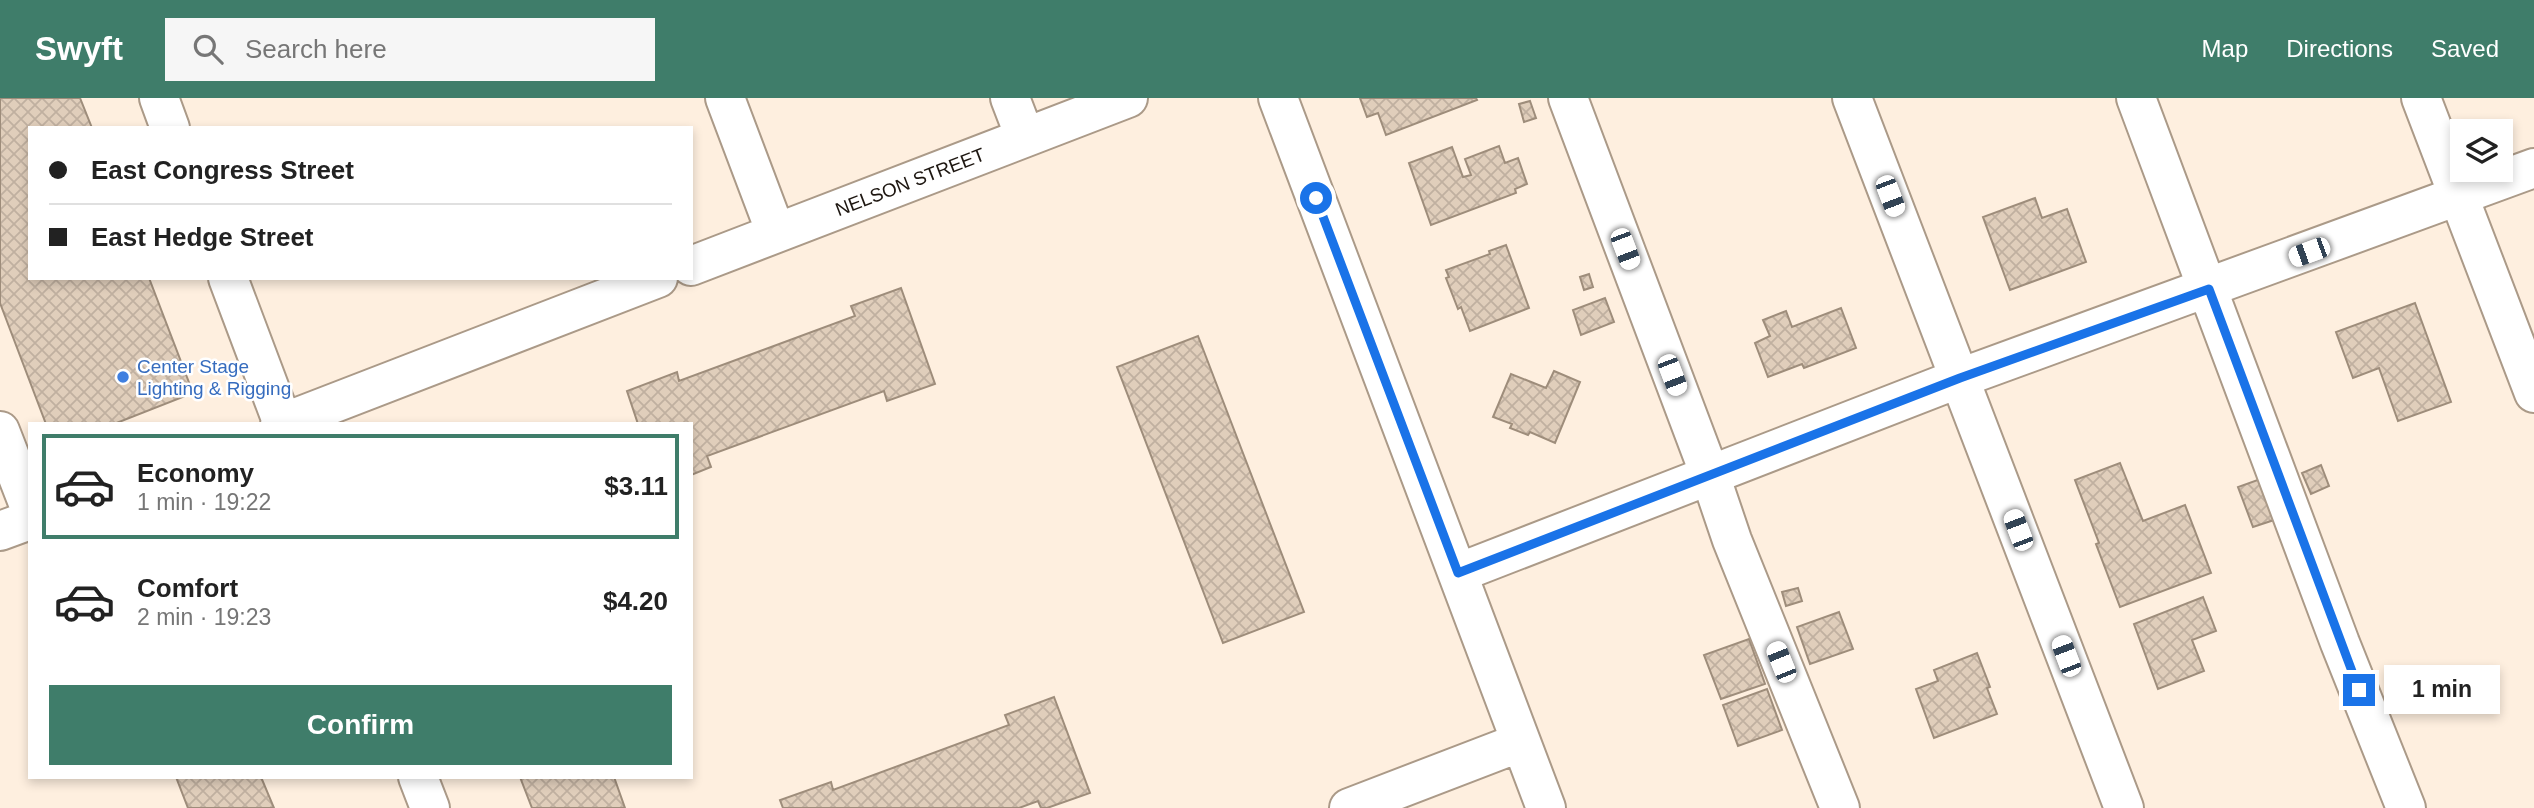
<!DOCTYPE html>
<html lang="en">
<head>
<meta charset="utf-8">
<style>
  :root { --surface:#fff; --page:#f6f6f6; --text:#222; --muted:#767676; --line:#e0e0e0; --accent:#3f7d6a }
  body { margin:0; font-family:Arial,sans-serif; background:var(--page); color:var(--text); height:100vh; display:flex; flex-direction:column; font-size:26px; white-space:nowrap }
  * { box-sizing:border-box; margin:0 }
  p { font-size:23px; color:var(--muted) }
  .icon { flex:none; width:38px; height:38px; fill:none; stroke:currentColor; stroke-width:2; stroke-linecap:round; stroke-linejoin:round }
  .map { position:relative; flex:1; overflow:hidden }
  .sheet { position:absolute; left:28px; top:324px; width:665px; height:357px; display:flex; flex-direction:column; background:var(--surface); border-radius:0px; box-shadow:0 4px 10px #0003 }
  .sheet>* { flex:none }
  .hud { position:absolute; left:28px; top:28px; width:665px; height:154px; border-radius:0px; box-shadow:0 4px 10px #0003; display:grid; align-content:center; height:154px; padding:0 21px; background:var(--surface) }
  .fabs { position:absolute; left:2450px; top:21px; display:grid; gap:14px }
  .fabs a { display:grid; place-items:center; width:63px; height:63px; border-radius:0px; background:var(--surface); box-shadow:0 4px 10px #0003; font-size:35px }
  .end { position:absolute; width:32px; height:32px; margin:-16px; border:9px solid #1a73e8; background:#fff; box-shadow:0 0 0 4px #fff }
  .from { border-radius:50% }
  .bubble { position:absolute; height:49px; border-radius:0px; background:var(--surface); box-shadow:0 4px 10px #0003; font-size:23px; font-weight:700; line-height:49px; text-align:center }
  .car { position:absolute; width:21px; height:42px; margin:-21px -10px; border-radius:9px; box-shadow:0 0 5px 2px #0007; background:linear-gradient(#fff 24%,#345 0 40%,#fff 0 76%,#345 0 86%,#fff 0) }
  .hud b { display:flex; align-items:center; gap:24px; height:66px; font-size:26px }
  .hud b+b { border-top:2px solid var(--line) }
  .hud i { width:18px; height:18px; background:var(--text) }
  ul { padding:12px 0 0; list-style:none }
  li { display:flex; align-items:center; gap:21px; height:105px; margin:0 14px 10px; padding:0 7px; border:4px solid transparent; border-radius:0px }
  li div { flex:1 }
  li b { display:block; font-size:26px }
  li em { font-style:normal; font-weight:700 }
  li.active { border-color:var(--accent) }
  li>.icon { width:63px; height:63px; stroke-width:1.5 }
  .primary-button { display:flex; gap:14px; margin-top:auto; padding:14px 21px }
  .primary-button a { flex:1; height:80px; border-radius:0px; background:var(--accent); color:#fff; font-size:28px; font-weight:700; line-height:80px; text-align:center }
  header { display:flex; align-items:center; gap:42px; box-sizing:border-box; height:98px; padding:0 35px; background:var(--accent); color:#fff }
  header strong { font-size:33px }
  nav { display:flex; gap:38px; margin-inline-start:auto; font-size:24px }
  .search { width:490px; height:63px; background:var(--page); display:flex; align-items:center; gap:18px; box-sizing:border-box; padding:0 24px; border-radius:0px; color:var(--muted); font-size:26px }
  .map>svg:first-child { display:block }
  .building { fill:url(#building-cross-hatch); stroke:#9e8d7b; stroke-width:2 }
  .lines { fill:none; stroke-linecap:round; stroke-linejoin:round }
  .minor-casing { stroke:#ab9a88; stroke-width:42 }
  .minor { stroke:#fff; stroke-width:38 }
  .route { stroke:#1a73e8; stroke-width:9 }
  .shop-dot { fill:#3f7fe0; stroke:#fff; stroke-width:2.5 }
  .labels { text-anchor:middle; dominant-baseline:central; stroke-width:5; stroke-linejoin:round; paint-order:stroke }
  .street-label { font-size:19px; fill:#1d1610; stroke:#fff }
  .shop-label { font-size:19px; fill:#366cbe; stroke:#fff; text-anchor:start }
</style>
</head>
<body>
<header>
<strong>Swyft</strong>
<div class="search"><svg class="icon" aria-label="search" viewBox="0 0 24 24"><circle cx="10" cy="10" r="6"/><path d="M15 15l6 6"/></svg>Search here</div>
<nav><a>Map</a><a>Directions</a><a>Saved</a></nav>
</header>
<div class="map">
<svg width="2534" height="710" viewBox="0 0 2534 710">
  <defs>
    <pattern id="building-cross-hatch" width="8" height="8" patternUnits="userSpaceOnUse" patternTransform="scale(1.75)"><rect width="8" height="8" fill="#e0cebb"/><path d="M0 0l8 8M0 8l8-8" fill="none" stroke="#c0b0a0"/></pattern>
  </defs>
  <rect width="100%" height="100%" fill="#feefdf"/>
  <!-- building -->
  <path class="building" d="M0 0H80L92 30H30V180H149L193 295 114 326H46L0 205Z
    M1360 0H1476L1477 2 1386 37 1378 15 1367 19Z
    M1530 3 1536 20 1524 24 1519 6Z
    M1499 48 1505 65 1518 60 1527 86 1515 91 1516 95 1431 127 1409 65 1452 49 1463 79 1471 77 1465 61Z
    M2035 100 2042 120 2067 111 2086 164 2010 192 1983 119Z
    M1506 147 1529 210 1470 233 1461 209 1458 211 1446 180 1449 179 1446 172 1490 156 1489 153Z
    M1589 176 1593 189 1584 192 1580 179Z
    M901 190 935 286 887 303 884 293 707 358 711 369 691 377V326H638L627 293 677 274 679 283 855 218 851 208Z
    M1605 200 1614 224 1581 237 1573 212Z
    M2415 205 2451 304 2398 323 2379 270 2353 280 2336 234Z
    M1841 210 1856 250 1804 270 1802 266 1768 279 1755 245 1770 238 1763 222 1786 213 1792 229Z
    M1198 238 1304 514 1223 545 1117 269Z
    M1554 273 1580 284 1555 345 1530 334 1528 337 1510 330 1512 326 1493 319 1511 276 1546 290Z
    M2120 365 2143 423 2185 407 2211 475 2120 509 2096 446 2099 445 2075 382Z
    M2321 367 2329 388 2311 396 2302 375Z
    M2266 379 2280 420 2253 429 2238 389Z
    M1798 490 1802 503 1786 508 1782 494Z
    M2203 499 2216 533 2192 542 2204 573 2158 591 2134 526Z
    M1839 514 1853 551 1810 566 1797 529Z
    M1749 541 1765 586 1721 601 1704 557Z
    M1977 555 1990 589 1987 590 1997 616 1934 640 1916 591 1938 583 1934 572Z
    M1767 591 1782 632 1738 648 1723 607Z
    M1054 599 1090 695 1047 710H1041L1038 703 1019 710H783L780 702 831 684 833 692 1009 627 1005 617Z
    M176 679H261L274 710H188Z
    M520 679H614L625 710H532Z"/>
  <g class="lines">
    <!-- minor casing -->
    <g class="minor-casing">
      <path id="minor" d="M159 0 170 30
        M725 0 776 135
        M1010 0 1025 39
        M1278 0 1546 710
        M1568 0 1710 377 1732 442 1840 710
        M1852 0 2124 710
        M2136 0 2340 545 2406 710
        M2421 0 2534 295
        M691 168 1128 0
        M228 180 283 326
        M280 326 658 180
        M0 333 30 410
        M0 433 30 422
        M1458 475 1960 280 2534 70
        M418 679 430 710
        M1349 710 1521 644"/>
    </g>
    <!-- minor -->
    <use href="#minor" class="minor"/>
  </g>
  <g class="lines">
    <!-- route -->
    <path class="route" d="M1316 100 1458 475 1960 280 2209 191 2359 592"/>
  </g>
  <!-- markers -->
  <circle class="shop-dot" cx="123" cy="279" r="7"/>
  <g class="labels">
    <!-- street labels -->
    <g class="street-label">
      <text transform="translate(910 84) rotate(-21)">NELSON STREET</text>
    </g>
    <!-- shop labels -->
    <g class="shop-label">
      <text x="137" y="268">Center Stage<tspan x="137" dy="22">Lighting &amp; Rigging</tspan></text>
    </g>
  </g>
</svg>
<div class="fabs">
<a><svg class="icon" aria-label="layers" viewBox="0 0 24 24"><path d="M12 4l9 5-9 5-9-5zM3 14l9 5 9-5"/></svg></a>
</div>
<i class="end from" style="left:1316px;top:100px"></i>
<i class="end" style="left:2359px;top:592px"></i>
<div class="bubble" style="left:2384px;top:567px;width:116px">1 min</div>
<i class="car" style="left:1890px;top:98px;rotate:159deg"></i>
<i class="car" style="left:1625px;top:151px;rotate:159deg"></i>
<i class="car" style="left:2309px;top:154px;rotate:250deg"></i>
<i class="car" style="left:1672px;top:277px;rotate:159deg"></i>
<i class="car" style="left:2018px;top:432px;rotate:339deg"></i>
<i class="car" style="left:2066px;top:558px;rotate:339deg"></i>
<i class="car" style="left:1781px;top:564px;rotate:338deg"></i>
<div class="hud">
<b><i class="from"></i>East Congress Street</b>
<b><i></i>East Hedge Street</b>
</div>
<section class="sheet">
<ul>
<li class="active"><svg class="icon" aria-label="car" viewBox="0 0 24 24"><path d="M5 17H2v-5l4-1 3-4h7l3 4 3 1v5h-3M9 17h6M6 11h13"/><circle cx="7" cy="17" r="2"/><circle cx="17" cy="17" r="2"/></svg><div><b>Economy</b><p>1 min · 19:22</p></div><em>$3.11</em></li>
<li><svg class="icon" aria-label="car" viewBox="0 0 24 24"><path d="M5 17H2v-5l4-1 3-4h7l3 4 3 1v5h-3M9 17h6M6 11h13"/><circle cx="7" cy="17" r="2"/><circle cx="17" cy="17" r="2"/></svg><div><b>Comfort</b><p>2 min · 19:23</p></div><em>$4.20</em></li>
</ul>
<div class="primary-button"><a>Confirm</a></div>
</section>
</div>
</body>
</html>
